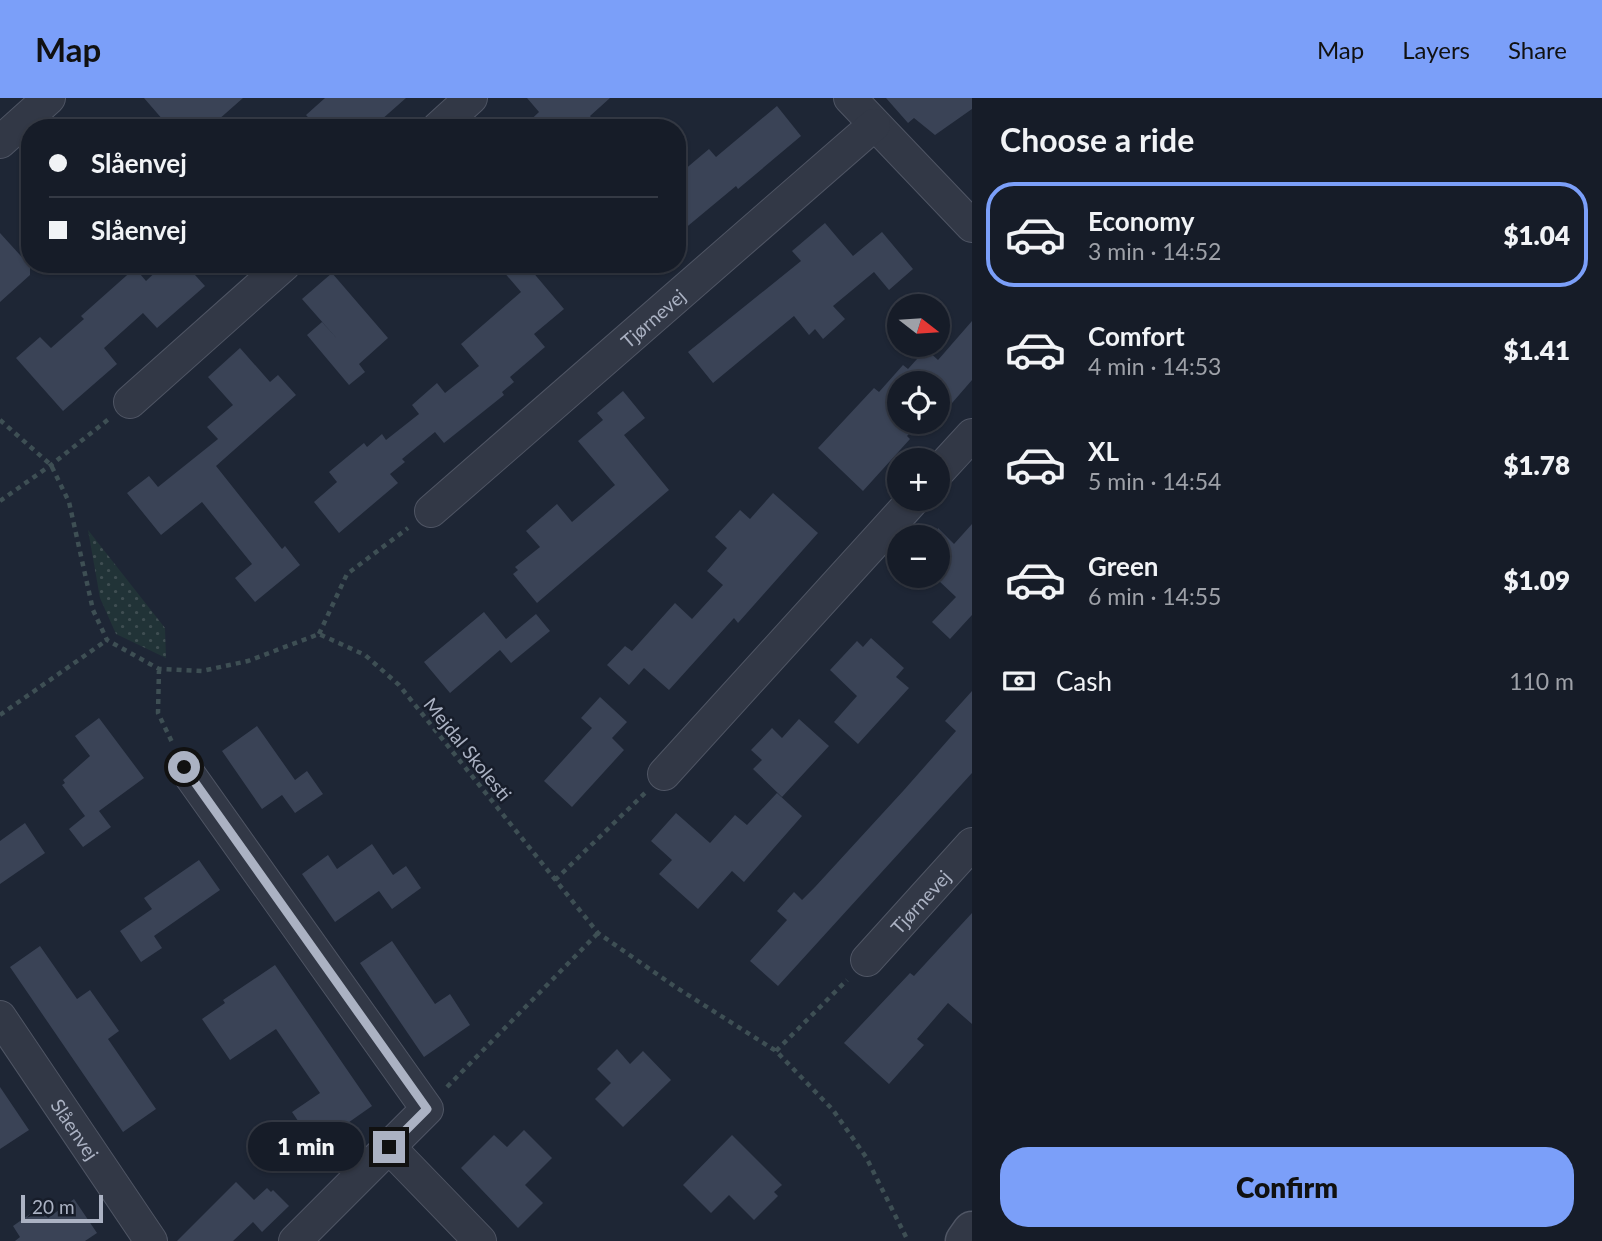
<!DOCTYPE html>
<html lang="en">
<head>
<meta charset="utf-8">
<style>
  :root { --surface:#161c28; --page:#1f2530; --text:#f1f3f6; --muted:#9ea1a8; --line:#353a45; --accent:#7b9ff9 }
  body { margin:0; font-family:Lato,sans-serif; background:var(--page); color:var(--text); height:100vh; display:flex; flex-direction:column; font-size:26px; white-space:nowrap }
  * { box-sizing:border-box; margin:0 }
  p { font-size:23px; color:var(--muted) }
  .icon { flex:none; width:38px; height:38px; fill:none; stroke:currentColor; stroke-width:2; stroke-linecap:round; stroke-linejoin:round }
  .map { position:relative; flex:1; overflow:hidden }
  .panel { display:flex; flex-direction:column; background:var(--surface); width:630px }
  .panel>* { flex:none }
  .top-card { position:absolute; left:21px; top:21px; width:665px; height:154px; border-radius:28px; box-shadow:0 2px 5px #0004,0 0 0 2px var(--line); display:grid; align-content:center; height:154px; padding:0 28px; background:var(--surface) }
  .needle { width:46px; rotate:107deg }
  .fabs { position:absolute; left:887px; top:196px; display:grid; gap:14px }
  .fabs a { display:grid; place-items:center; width:63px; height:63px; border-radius:50%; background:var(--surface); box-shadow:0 2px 5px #0004,0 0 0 2px var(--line); font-size:35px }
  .scale { position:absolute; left:21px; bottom:18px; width:82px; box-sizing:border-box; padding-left:7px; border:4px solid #abb2c3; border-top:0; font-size:19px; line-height:24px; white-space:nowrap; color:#abb2c3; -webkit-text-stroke:5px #171d2a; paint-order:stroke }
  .end { position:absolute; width:32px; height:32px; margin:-16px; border:9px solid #abb2c3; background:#111; box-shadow:0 0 0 4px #111 }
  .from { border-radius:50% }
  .bubble { position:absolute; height:49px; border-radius:24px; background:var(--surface); box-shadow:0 2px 5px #0004,0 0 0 2px var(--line); font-size:23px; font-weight:800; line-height:49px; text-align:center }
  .top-card b { display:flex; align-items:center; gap:24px; height:66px; font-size:26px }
  .top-card b+b { border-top:2px solid var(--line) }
  .top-card i { width:18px; height:18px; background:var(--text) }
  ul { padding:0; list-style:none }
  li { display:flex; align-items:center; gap:21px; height:105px; margin:0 14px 10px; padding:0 14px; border:4px solid transparent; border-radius:28px }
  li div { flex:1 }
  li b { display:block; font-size:26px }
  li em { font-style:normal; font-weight:800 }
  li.active { border-color:var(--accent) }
  li>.icon { width:63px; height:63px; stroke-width:1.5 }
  h2 { padding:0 28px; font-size:32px; line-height:84px }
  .pay { display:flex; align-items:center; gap:18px; height:77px; padding:0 28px; font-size:26px }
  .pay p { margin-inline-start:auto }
  .cta { display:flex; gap:14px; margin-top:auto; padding:14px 28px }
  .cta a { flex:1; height:80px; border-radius:28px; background:var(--accent); color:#111; font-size:28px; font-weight:800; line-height:80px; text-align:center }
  header { display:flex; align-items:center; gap:42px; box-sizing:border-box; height:98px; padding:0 35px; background:var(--accent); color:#111 }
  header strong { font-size:33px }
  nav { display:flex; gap:38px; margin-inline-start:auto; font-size:24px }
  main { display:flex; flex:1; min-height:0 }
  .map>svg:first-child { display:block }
  .grass { fill:url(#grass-dots) }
  .building { fill:#3a4356 }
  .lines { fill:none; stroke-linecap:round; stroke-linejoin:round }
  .minor-casing { stroke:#4f5564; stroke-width:34 }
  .tertiary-casing { stroke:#4f5564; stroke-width:41 }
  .path { stroke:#3e4f54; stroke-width:4.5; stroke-dasharray:5 5; stroke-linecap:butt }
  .minor { stroke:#323846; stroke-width:32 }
  .tertiary { stroke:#323846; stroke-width:38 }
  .route { stroke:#abb2c3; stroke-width:9 }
  .labels { text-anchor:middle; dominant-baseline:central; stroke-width:5; stroke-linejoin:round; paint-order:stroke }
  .street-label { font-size:19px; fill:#abb2c3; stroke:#171d2a }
</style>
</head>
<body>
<header>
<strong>Map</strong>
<nav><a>Map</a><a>Layers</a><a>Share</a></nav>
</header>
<main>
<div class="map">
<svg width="972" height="1143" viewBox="0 0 972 1143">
  <defs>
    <pattern id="grass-dots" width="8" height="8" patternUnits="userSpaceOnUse" patternTransform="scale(1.75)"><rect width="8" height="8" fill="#213337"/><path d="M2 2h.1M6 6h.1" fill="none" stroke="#3f4e52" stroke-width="1.8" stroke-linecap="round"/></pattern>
  </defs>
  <rect width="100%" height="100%" fill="#1e2635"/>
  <!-- grass -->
  <path class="grass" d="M88 432 165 530 166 560 116 536 100 500Z"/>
  <!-- building -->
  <path class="building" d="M144 0H243L209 30H170Z
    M325 0H406L372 30H318L306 17Z
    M527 0H610L590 18 600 30H522L539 14Z
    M886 0H972V11L935 37 914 20 908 25Z
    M777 8 801 38 738 91 736 88 677 137V78L709 51 716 59Z
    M825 125 853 158 882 134 913 171 889 192 874 174 833 208 845 221 823 241 815 231 809 237 794 218 713 285 688 254 801 163 792 153Z
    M0 135 30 168V177L0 204Z
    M164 166H185L205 188 157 230 143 215 104 250 117 266 63 313 16 260 40 239 51 250 84 221 81 218 135 170 146 183Z
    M497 166H526L564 211 534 236 545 249 510 279 514 284 502 294 504 297 444 345 435 334 402 361 405 364 390 376 398 385 339 435 314 404 337 384 329 374 364 345 367 349 382 336 386 342 419 316 412 307 437 285 445 295 479 268 461 246 521 194Z
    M332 175 388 240 359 266 365 274 349 287 307 237 322 224 339 243 302 201Z
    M972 223V282L946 312 938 305V285H900V324H920L907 338 910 341 863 393 818 350 874 290 879 294 903 267 908 271 926 251 938 262Z
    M240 250 270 284 278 277 296 297 216 368 282 451 285 448 300 467 255 504 235 480 252 466 202 404 161 437 127 395 149 378 158 389 218 341 207 329 233 307 208 279Z
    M623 293 645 320 624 337 669 392 537 505 513 476 518 472 515 469 540 449 526 433 557 406 572 424 615 387 578 343 603 322 597 315Z
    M773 395 818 435 738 525 734 520 669 592 644 570 629 587 607 567 625 548 632 553 675 505 692 521 723 487 707 473 727 450 715 439 740 412 750 421Z
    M972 426V517L950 541 932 524 956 499 938 482V430L954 446Z
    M484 514 506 541 536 516 550 533 511 565 500 552 450 595 424 564Z
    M871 540 904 570 896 579 909 590 858 646 834 624 857 598 830 572 857 543 863 549Z
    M972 593V675L778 888 750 863 787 822 777 813 794 794 802 802 815 789 904 692 956 633 945 623Z
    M600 599 627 624 612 640 624 652 572 709 544 683 592 630 581 620Z
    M99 620 144 680 99 713 111 729 83 749 69 731 85 718 62 687 65 685 63 682 90 658 75 638Z
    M799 621 829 648 782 699 753 671 762 662 751 652 772 630 782 640Z
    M257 628 295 682 307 673 323 696 295 715 282 697 262 711 222 653Z
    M777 695 802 718 744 784 732 773 698 811 659 776 672 762 651 743 676 715 710 745 735 717 747 727Z
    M25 725 45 755 0 786V743Z
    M372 746 393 777 406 768 421 790 392 811 379 793 335 824 302 776 328 757 337 771Z
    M199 762 220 792 154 838 162 850 141 864 120 833 152 811 144 800Z
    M972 815V926L948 905 917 941 924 947 889 986 844 945 910 875 914 878Z
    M392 843 435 906 450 896 470 927 424 959 360 865Z
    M40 848 77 901 90 892 119 933 108 941 156 1011 123 1034 10 869Z
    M275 867 372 1008 315 1048 292 1014 320 995 276 931 230 962 202 921 225 905 223 902Z
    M617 951 630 966 643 953 671 982 623 1029 595 1001 611 985 597 971Z
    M0 989 29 1032 0 1051Z
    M524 1032 552 1060 525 1087 543 1105 518 1130 461 1070 494 1037 507 1049Z
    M732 1037 782 1087 774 1094 778 1098 754 1122 729 1097 711 1115 683 1087Z
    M236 1084 254 1102 267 1090 271 1094 273 1092 289 1108 262 1134 253 1124 233 1143H177Z
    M74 1101 97 1135 85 1143H15L20 1139 13 1128 40 1109 48 1120Z"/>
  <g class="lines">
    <!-- minor casing -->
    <g class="minor-casing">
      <g id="minor">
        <path d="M850 0 972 128"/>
        <path d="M438 30 471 0"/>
        <path d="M0 44 49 0"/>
        <path d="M130 304 285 166"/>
        <path d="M938 374 972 337"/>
        <path id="s1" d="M431 413 874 27"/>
        <path d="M184 669 427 1011 295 1143"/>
        <path d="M664 676 914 401"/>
        <path id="s2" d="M867 862 972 746"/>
        <path id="s3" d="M0 919 151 1143"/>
        <path d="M389 1049 480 1143"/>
      </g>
    </g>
    <!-- tertiary casing -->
    <g class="tertiary-casing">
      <path id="tertiary" d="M965 1143 972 1133"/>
    </g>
    <!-- path -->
    <path class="path" d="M0 322 51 367 69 404 93 512 107 542 159 571 202 573 248 563 319 536 365 557 399 587 598 835 674 888 776 953 833 1012 866 1059 906 1139
      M0 403 51 367 110 320
      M319 536 347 476 408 430
      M159 571 158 615 172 644
      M0 617 107 542
      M555 782 645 695
      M776 953 847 882
      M447 989 598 835"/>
    <!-- minor -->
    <use href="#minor" class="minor"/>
    <!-- tertiary -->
    <use href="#tertiary" class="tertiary"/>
  </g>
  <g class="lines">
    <!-- route -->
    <path class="route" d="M184 669 427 1011 389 1049"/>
  </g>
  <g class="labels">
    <!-- street labels -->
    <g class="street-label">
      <text stroke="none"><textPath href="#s1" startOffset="294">Tjørnevej</textPath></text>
      <text transform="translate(468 651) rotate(51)">Mejdal Skolesti</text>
      <text stroke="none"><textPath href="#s2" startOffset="79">Tjørnevej</textPath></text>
      <text stroke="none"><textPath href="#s3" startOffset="135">Slåenvej</textPath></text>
    </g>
  </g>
</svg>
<div class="fabs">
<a><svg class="needle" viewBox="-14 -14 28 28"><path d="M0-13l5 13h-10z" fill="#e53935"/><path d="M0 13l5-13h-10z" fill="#9ea1a8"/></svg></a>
<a><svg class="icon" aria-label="locate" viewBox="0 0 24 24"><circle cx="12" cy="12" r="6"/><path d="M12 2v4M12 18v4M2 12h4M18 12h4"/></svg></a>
<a>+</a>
<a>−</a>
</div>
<div class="scale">20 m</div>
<i class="end from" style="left:184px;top:669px"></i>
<i class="end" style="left:389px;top:1049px"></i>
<div class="bubble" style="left:248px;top:1024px;width:116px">1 min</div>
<div class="top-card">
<b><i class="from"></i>Slåenvej</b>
<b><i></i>Slåenvej</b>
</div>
</div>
<section class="panel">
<h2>Choose a ride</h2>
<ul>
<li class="active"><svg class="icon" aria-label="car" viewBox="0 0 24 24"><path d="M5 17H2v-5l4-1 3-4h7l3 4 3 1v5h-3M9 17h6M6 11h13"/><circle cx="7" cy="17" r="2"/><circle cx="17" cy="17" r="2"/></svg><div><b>Economy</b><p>3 min · 14:52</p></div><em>$1.04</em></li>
<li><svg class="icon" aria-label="car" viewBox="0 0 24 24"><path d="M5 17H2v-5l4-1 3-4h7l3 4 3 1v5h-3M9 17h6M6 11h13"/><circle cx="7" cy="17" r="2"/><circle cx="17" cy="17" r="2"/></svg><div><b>Comfort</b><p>4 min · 14:53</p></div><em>$1.41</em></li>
<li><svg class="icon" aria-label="car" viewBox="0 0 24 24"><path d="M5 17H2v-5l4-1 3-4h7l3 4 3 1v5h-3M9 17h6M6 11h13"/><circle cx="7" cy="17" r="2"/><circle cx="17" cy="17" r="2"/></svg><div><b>XL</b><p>5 min · 14:54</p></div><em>$1.78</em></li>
<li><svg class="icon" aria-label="car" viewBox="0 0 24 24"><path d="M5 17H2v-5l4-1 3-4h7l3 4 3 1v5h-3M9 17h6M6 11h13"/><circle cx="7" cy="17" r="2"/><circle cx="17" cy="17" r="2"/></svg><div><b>Green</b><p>6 min · 14:55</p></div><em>$1.09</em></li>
</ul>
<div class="pay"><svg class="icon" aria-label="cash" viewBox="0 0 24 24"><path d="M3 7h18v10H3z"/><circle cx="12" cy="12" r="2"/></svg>Cash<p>110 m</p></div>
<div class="cta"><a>Confirm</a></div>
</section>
</main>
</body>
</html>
